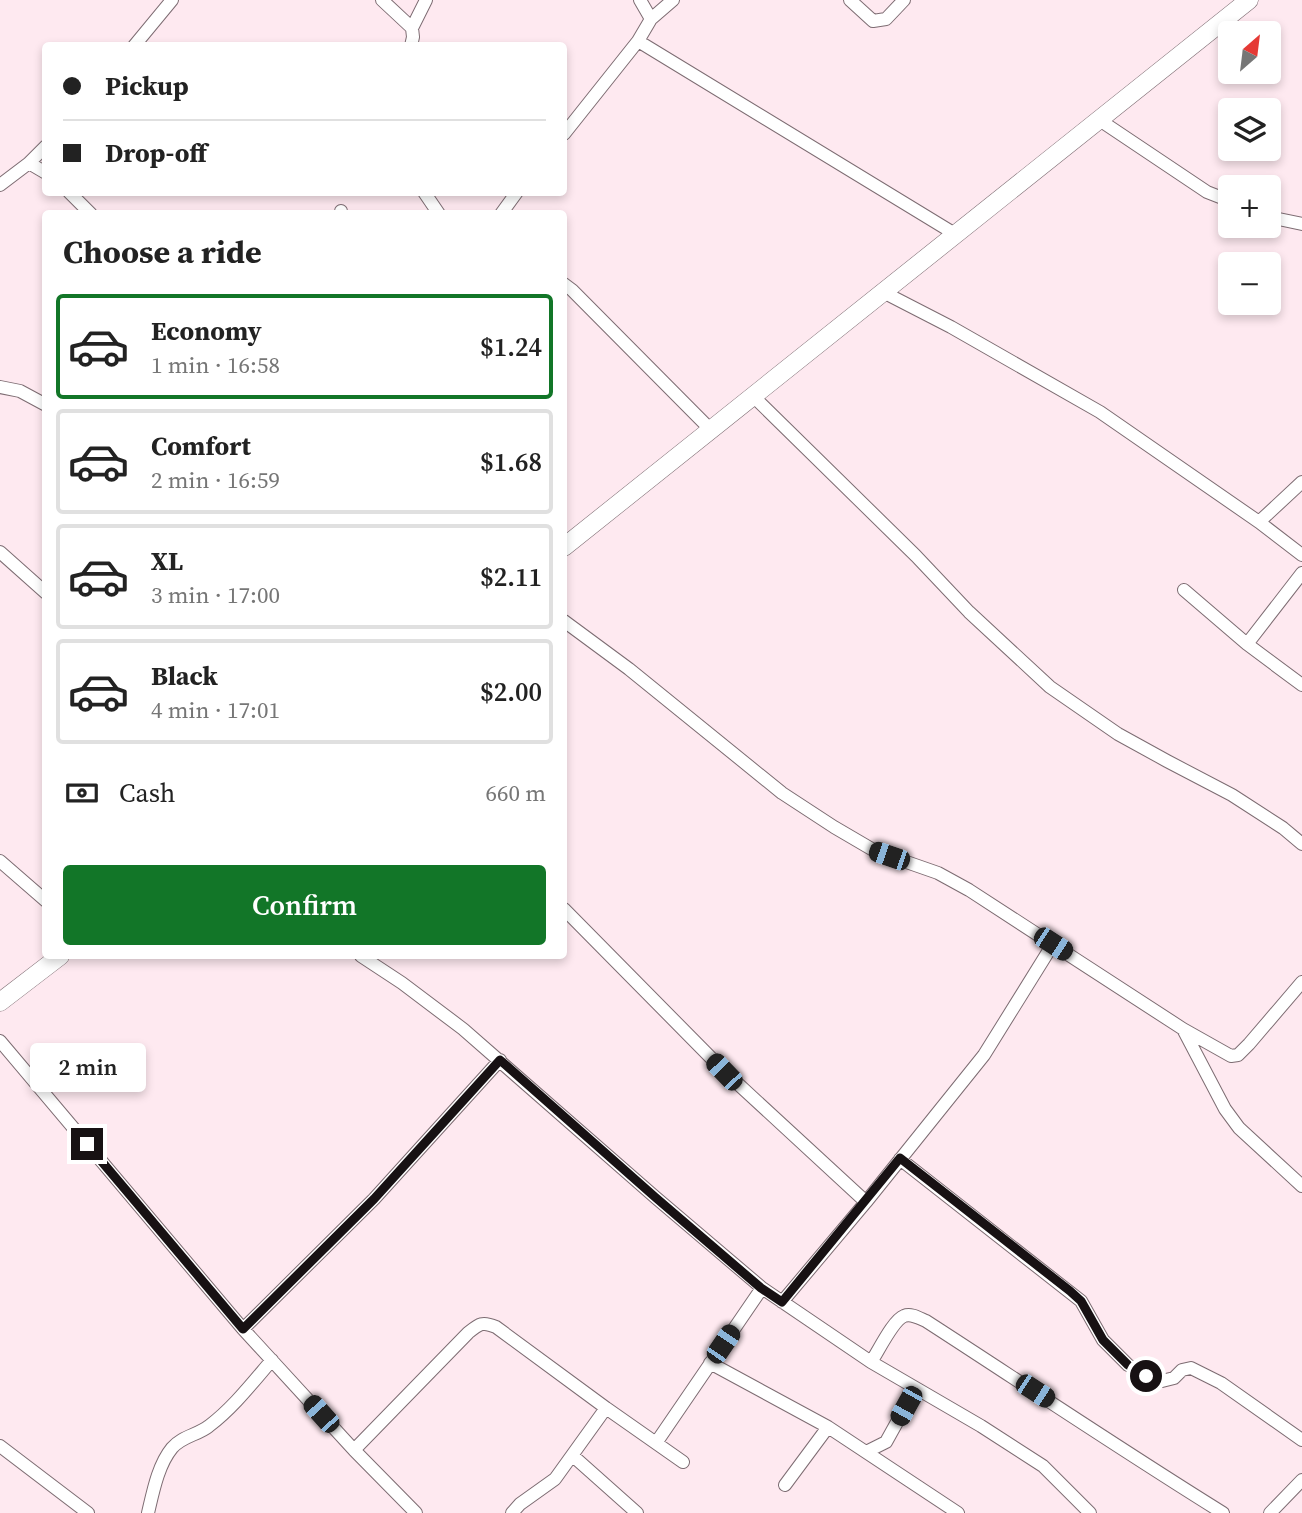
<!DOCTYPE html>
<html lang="en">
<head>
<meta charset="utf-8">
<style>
  :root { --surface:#fff; --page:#f2f2f2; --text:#222; --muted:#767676; --line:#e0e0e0; --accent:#127628 }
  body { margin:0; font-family:"Source Serif 4",serif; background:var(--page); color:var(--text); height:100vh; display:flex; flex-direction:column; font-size:26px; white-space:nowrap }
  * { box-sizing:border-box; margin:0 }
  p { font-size:23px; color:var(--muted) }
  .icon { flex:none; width:38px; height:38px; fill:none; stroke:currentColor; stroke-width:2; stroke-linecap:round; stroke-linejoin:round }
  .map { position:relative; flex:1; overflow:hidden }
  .panel { position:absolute; left:42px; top:210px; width:525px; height:749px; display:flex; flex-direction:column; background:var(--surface); border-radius:7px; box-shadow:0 4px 10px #0003 }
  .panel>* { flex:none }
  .banner { position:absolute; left:42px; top:42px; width:525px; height:154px; border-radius:7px; box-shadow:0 4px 10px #0003; display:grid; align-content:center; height:154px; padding:0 21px; background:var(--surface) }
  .needle { width:46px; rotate:28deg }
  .tools { position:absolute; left:1218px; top:21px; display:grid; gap:14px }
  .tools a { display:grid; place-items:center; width:63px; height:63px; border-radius:7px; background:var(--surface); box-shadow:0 4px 10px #0003; font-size:35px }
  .end { position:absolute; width:32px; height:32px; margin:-16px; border:9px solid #171113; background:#fff; box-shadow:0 0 0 4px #fff }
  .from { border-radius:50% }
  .bubble { position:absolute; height:49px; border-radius:7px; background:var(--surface); box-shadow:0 4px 10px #0003; font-size:23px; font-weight:600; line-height:49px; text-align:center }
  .car { position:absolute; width:21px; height:42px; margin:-21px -10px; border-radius:9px; box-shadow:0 0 5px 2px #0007; background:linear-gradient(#222 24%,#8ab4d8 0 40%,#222 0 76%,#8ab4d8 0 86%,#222 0) }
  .banner b { display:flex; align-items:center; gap:24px; height:66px; font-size:26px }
  .banner b+b { border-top:2px solid var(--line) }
  .banner i { width:18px; height:18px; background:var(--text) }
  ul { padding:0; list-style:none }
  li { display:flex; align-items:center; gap:21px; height:105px; margin:0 14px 10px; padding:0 7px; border:4px solid var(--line); border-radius:7px }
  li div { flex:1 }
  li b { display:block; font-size:26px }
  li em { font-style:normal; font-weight:600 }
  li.active { border-color:var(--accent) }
  li>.icon { width:63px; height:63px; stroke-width:1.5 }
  h2 { padding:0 21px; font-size:32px; line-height:84px }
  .pay { display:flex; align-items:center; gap:18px; height:77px; padding:0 21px; font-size:26px }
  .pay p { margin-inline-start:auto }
  .cta { display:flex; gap:14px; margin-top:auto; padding:14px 21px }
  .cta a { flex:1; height:80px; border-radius:7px; background:var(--accent); color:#fff; font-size:28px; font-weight:600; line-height:80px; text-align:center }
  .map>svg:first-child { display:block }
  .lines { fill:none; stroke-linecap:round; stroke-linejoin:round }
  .street-casing { stroke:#7d6c72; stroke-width:14 }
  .secondary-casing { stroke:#7d6c72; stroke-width:19 }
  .street { stroke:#fff; stroke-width:12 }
  .secondary { stroke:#fff; stroke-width:18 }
  .route { stroke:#171113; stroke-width:9 }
</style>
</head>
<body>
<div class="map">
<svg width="1302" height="1513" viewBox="0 0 1302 1513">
  <rect width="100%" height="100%" fill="#fee9f0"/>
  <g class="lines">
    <!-- street casing -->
    <g class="street-casing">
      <path id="street" d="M382 0 412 28
        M640 0 651 19
        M850 0 873 21 886 19 904 0
        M638 41 955 234
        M134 46 172 0
        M411 46 413 37 412 28 426 0
        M1098 119 1207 192 1230 201
        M564 134 638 41 651 19 673 0
        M29 163 46 173
        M0 185 29 163 46 146
        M69 192 91 214
        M424 192 439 214
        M341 211V214
        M501 214 517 192
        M1269 217 1302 224
        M564 284 572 290 711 430
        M883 292 951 327 1100 412 1259 522 1302 555
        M0 387 20 391 46 405
        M753 396 916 556 969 612 1050 687 1118 734 1167 761 1232 795 1283 828 1302 844
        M1259 522 1302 482
        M0 552 46 593
        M1184 590 1247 644 1302 685
        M564 621 629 669 782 793 834 827 875 851 938 873 969 890 1183 1029 1231 1056 1238 1055 1249 1044 1302 982
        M1247 644 1302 573
        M0 861 46 901
        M564 909 724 1071 866 1202
        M361 956 402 983 463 1029 655 1197 762 1288 871 1362 981 1426 1043 1466 1090 1513
        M1183 1029 1225 1109 1239 1128 1302 1186
        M0 1041 243 1329 354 1450 416 1513
        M900 1159 1081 1301 1103 1340 1128 1365 1146 1375 1162 1381 1174 1378 1182 1370 1191 1368 1221 1383 1302 1440
        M782 1302 866 1202 984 1055 1053 944
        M243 1329 374 1199 500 1060
        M871 1362C878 1352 893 1320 904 1316 911 1313 919 1318 926 1321 1025 1385 1123 1451 1223 1513
        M710 1363 828 1427 958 1513
        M656 1443 762 1288
        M0 1446 88 1513
        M354 1450 468 1333C479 1324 482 1321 496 1327L606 1408 683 1462
        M866 1452 886 1442 916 1388
        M573 1456 637 1513
        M785 1485 828 1427
        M148 1513C153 1492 158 1465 172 1448 182 1436 198 1435 209 1426 233 1408 253 1382 272 1360
        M512 1513 520 1504 555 1479 606 1408
        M1270 1513 1302 1480"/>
    </g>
    <!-- secondary casing -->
    <g class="secondary-casing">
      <path id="secondary" d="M564 547 1249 0
        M0 1002 60 956"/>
    </g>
    <!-- street -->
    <use href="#street" class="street"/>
    <!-- secondary -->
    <use href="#secondary" class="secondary"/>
  </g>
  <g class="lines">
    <!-- route -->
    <path class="route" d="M87 1144 243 1329 374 1199 500 1060 655 1197 761 1288 782 1302 900 1158 1070 1291 1081 1301 1103 1340 1128 1365 1146 1376"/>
  </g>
</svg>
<div class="tools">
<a><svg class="needle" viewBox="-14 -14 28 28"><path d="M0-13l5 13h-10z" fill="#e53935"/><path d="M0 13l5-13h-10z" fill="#767676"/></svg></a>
<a><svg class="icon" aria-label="layers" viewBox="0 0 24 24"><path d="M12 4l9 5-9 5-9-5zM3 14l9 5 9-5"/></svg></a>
<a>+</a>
<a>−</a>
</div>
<i class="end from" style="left:1146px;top:1376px"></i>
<i class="end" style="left:87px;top:1144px"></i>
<div class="bubble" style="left:30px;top:1043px;width:116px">2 min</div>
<i class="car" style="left:889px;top:856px;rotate:289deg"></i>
<i class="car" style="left:1053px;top:944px;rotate:123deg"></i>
<i class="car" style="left:724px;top:1072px;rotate:316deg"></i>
<i class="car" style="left:723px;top:1344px;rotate:34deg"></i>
<i class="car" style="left:1035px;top:1391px;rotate:123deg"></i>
<i class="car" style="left:906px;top:1406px;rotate:209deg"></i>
<i class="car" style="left:321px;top:1414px;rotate:318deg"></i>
<div class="banner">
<b><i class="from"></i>Pickup</b>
<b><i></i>Drop-off</b>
</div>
<section class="panel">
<h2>Choose a ride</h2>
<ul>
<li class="active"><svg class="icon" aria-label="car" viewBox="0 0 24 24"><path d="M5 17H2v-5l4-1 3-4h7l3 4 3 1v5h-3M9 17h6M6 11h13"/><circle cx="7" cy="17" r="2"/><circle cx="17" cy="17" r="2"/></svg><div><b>Economy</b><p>1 min · 16:58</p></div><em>$1.24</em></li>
<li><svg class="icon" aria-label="car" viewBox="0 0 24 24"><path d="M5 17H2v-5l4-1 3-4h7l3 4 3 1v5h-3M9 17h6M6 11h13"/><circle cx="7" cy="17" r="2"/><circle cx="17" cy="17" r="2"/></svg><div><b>Comfort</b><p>2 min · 16:59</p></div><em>$1.68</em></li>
<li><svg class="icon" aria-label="car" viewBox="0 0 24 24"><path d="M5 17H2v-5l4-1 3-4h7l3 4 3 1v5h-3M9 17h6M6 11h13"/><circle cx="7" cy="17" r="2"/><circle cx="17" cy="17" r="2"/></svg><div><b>XL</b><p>3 min · 17:00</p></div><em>$2.11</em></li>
<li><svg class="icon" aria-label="car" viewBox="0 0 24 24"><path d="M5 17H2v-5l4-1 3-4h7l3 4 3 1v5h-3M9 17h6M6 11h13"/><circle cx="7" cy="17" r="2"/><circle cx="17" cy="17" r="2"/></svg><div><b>Black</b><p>4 min · 17:01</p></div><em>$2.00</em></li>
</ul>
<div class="pay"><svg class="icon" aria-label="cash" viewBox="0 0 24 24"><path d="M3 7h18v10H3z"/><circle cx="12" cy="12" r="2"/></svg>Cash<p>660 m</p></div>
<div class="cta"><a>Confirm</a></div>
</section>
</div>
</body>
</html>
